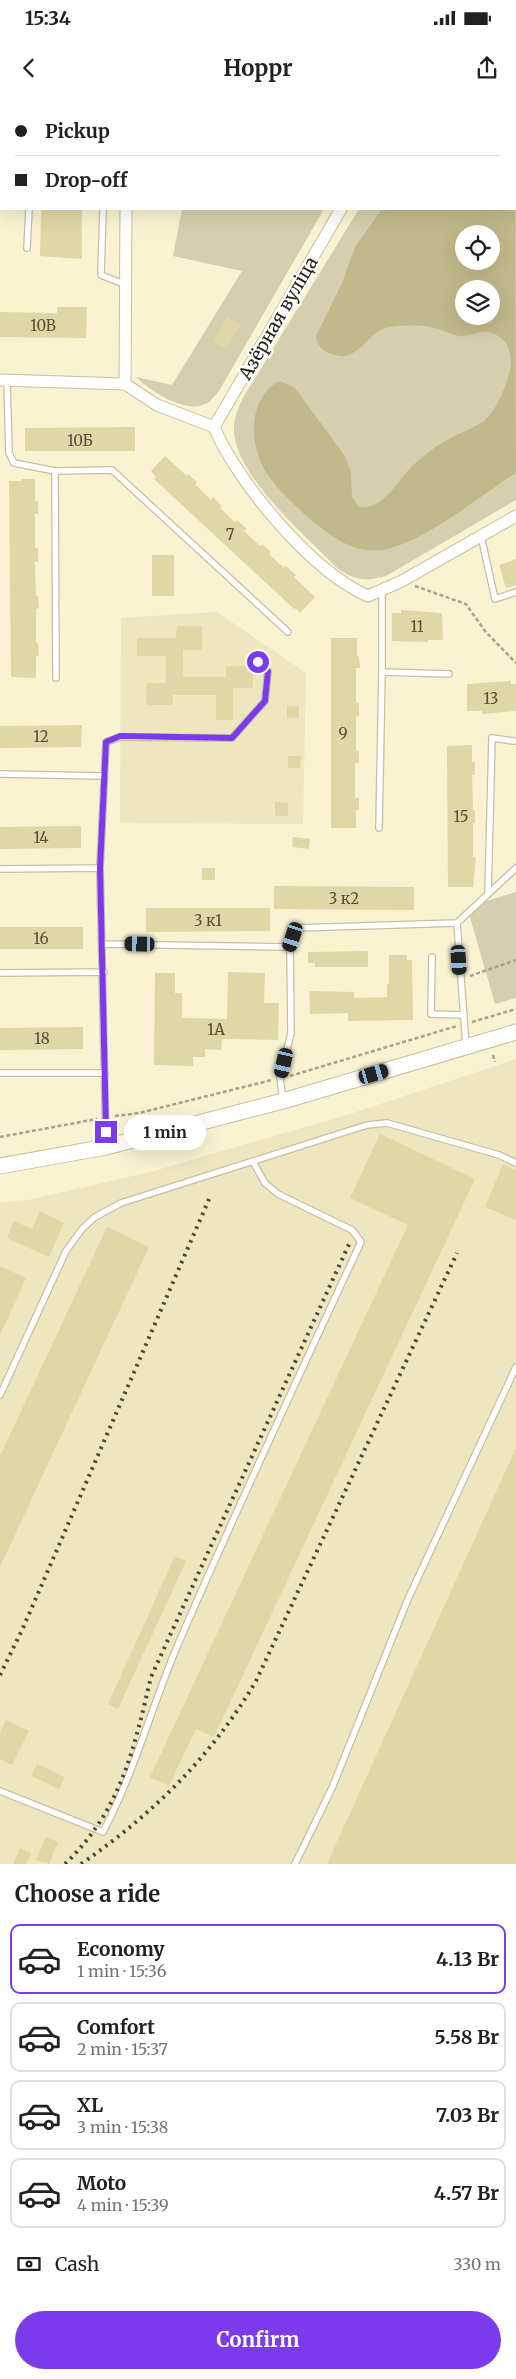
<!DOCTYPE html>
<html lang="en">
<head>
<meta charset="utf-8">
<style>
  :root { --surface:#fff; --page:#f2f2f2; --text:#202124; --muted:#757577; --line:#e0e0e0; --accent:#7c3aed }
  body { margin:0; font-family:Merriweather,serif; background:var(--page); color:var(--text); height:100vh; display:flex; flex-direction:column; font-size:19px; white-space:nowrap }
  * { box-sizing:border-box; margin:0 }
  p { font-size:16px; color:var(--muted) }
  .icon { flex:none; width:28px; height:28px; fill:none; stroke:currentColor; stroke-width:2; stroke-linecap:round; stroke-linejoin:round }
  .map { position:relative; height:1764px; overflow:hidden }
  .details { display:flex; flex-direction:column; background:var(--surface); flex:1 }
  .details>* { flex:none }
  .top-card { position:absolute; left:0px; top:0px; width:516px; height:110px; box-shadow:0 5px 20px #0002; display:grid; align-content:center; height:110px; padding:0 15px; background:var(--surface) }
  .controls { position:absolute; left:455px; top:125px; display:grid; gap:10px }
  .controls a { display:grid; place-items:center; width:45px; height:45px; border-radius:50%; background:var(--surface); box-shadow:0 5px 20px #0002; font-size:25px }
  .end { position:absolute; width:22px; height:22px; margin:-11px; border:6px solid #7c3aed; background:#fff; box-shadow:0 0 0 2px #fff }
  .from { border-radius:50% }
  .bubble { position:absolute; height:35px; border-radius:18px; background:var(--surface); box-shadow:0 5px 20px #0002; font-size:16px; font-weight:700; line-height:35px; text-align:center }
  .car { position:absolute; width:15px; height:30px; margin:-15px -8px; border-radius:6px; box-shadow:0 0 4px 1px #0007; background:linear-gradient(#222 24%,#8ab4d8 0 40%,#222 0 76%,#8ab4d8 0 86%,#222 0) }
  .top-card b { display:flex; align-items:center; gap:18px; height:48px; font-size:19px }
  .top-card b+b { border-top:1px solid var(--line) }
  .top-card i { width:12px; height:12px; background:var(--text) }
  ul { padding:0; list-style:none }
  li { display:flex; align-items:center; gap:15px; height:70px; margin:0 10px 8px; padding:0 5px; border:2px solid var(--line); border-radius:10px }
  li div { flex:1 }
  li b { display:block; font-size:19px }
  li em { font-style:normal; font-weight:700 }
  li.selected { border-color:var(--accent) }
  li>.icon { width:45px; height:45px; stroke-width:1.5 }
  h2 { padding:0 15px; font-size:22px; line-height:60px }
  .pay { display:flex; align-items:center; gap:12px; height:55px; padding:0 15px; font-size:19px }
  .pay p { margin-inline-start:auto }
  .primary-button { display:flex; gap:10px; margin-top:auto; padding:10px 15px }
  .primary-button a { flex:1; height:58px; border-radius:30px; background:var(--accent); color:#fff; font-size:20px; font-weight:700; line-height:58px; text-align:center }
  .status { display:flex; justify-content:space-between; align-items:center; height:35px; padding:0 25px; background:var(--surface); direction:ltr }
  .status svg { height:14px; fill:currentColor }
  header { display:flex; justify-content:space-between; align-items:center; height:65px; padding:0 15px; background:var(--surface); font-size:22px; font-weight:700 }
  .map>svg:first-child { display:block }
  .built { fill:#ede6bf }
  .green { fill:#d5cfb0; fill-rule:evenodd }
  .water { fill:#c2b98a; fill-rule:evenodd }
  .building { fill:#e0d7a7 }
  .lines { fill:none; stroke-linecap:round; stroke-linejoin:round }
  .service-casing { stroke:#c6c0a0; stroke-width:8 }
  .minor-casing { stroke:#c6c0a0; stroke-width:13 }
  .tertiary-casing { stroke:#c6c0a0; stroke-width:17 }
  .path { stroke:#a7a289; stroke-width:2.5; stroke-dasharray:4 2.5; stroke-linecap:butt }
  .service { stroke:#fff; stroke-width:5.5 }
  .minor { stroke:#fff; stroke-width:11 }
  .tertiary { stroke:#fff; stroke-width:15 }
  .rail { stroke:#4c4939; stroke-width:4; stroke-dasharray:2.5 5; stroke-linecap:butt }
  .route { stroke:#7c3aed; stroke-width:6 }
  .labels { text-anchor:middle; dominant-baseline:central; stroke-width:5; stroke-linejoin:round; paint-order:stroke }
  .number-label { font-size:15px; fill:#54503b }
  .street-label { font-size:18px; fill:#262317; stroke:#fff }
</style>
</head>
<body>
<div class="status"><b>15:34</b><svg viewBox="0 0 49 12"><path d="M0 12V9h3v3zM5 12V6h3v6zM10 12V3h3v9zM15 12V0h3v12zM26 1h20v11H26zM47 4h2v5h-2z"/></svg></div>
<header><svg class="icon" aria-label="back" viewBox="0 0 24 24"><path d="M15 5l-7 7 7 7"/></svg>Hoppr<svg class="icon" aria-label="share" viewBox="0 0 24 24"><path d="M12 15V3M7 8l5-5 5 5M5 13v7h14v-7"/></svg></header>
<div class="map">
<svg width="516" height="1764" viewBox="0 0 516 1764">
  <rect width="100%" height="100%" fill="#f9f3d2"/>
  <!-- built -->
  <path class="built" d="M0 0H25L1 1V109H6H0Z
    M217 512 306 573 303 724 120 723 121 518Z
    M516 959V1764H0V1102L28 1100 150 1072 350 1014Z"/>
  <!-- green -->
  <path class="green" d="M201 0H374L200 1Z
    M425 0H516V400L386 476C365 482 352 480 335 466 304 434 238 378 234 333 233 319 238 308 244 296L359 109H515V1ZM464 134H491V161H464ZM464 189H491V216H464Z
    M182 109H324L219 291C215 295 211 302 205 304 185 314 149 290 136 277L172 285 242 171 173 156Z
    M516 792V898L495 904 467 807Z"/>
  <!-- water -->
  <path class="water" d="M515 10 516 373C479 396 423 444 381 450 371 451 360 450 351 446 327 438 272 388 262 365 254 348 251 327 257 309 261 297 268 286 280 281L295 288 345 356 351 372 352 397 359 407C383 411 398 380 413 365 424 356 434 347 447 340 459 333 472 329 484 321 494 312 499 301 504 289 514 266 516 240 489 232 479 230 473 236 463 236 455 237 446 231 438 229 423 224 405 225 389 227 370 231 364 251 346 256 332 256 317 251 316 236L342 183 355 147 382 109H515ZM464 134H491V161H464ZM464 189H491V216H464Z"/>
  <!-- building -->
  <path class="building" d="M41 109H82V159L40 156Z
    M57 207H87L86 238 0 237V212L57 213Z
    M227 217 241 224 226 249 213 242Z
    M135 327V351H25V328Z
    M165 356 187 376 188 374 197 382 195 384 211 400 213 397 222 406 220 408 235 422 237 420 247 429 244 431 260 446 262 444 271 452 269 454 284 468 286 466 296 475 294 477 315 497 300 513 295 508 294 509 154 379 156 377 151 371Z
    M21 379H35V401H38V414H35V448H38V462H35L36 496H38L39 508 36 509V543H38L39 556H36V578L11 577 9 381H21Z
    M152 455H174V496H152Z
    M516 459V485L506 488 499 465Z
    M401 510 442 513 443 540H428V542L392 541V513H401Z
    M177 526H202V550H183V577H226V566H253V588H233V620H216V595H173V605H146L147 583H166V556H137V538H176Z
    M331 538H357V556H359L360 568H356V603H359V616H356V651H359V663H355V698H359V710H356V728H331Z
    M511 581V584H516V611L482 614V611H467V584Z
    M287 606H299V618H287Z
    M82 625 81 647 0 648V626Z
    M472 645V662H475V675H472L473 710H475V723H473V757H476L473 787H448L447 646Z
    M288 656H301L300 668H288Z
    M275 702 288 703V716H275Z
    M81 726V748L0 749V727Z
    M293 737 310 739 309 749 292 747Z
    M202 768H215V780H202Z
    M274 786 414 787V810L274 809Z
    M146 808H270V831L146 832Z
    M0 827H83V849H0Z
    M368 851V867H315V863H308V852Z
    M389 855H407V860H412L413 920 348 921V913L310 914 309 891 354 892V898L387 897V884H389Z
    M228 872 265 873 264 903H279L278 940 222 939 221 950 205 949V957H193V966L154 965 155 873H175V893H182V918L227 919Z
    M83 927V949L0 950V928Z
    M380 1034 475 1079 214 1637 196 1629 169 1686 150 1677 408 1125 350 1098Z
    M503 1064 516 1070V1120L485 1107Z
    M40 1111 64 1123 49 1157 7 1138 14 1121 32 1129Z
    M107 1127 149 1147 0 1467V1356Z
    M0 1166 26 1178 0 1235Z
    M516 1348V1764H327Z
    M175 1456 186 1461 118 1609 108 1604Z
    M6 1620 29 1631 12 1665 0 1659V1633Z
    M37 1664 65 1677 59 1689 31 1676Z
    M46 1737 58 1742 49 1764 36 1760Z
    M20 1748 31 1753 26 1764H13Z"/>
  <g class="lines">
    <!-- service casing -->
    <g class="service-casing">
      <path id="service" d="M35 1V0
        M105 1V0
        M103 109 101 175 126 185
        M27 148 29 109
        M7 280 9 353 14 363 55 371 112 370 288 532
        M55 371 56 578
        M481 436 495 499 516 492
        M382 572 449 574
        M0 674 103 676
        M379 728 382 572V491
        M0 769 100 768
        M488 794 492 638 514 641
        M457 823 516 768
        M103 844 290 847 291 933 280 978 283 1001
        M290 847 296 828 457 823 466 946
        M432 857 431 914 463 915
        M0 873 104 872
        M0 973H105
        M106 1047 100 768 106 642 120 637 232 638 265 601 268 571 257 562
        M0 1295 66 1151 82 1129 95 1117 121 1103 367 1025 387 1023 499 1055 516 1063
        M0 1691 103 1732C135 1671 152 1605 179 1542 237 1408 299 1275 361 1142L352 1130 278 1094 265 1083 253 1062
        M295 1764 332 1688 408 1499 516 1267"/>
    </g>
    <!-- minor casing -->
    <g class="minor-casing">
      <path id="minor" d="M127 1V0
        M403 1 404 0
        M0 280 125 284 157 305 214 327C238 383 311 471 368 496L402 481 516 416
        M125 284 126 109
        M214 327 341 109"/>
    </g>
    <!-- tertiary casing -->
    <g class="tertiary-casing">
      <path id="tertiary" d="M0 1066 106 1047 283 1001 516 932"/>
    </g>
    <!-- path -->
    <path class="path" d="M331 0 335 1
      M415 486 466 504 485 531 516 563
      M470 876 516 860
      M472 922 516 909
      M493 955 495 962
      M290 976 457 926
      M115 1016 139 1013 272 980
      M0 1037 97 1019"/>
    <!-- service -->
    <use href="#service" class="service"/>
    <!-- minor -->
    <use href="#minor" class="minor"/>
    <!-- tertiary -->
    <use href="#tertiary" class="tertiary"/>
    <!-- rail -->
    <path class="rail" d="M0 1575 23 1528 210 1097
      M65 1764C121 1710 134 1649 151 1577L350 1142
      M81 1764C153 1714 211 1657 256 1581L457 1153"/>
  </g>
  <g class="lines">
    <!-- route -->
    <path class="route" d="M106 1032 100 768 106 642 120 636 232 638 265 601 268 571 258 562"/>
  </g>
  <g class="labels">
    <!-- number labels -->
    <g class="number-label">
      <text x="43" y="225">10В</text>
      <text x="80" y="340">10Б</text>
      <text x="230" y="434">7</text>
      <text x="417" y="526">11</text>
      <text x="491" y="598">13</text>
      <text x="343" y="633">9</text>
      <text x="41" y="636">12</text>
      <text x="461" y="716">15</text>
      <text x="41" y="737">14</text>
      <text x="344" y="798">3 к2</text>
      <text x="208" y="820">3 к1</text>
      <text x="41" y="838">16</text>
      <text x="216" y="929">1А</text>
      <text x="42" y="938">18</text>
    </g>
    <!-- street labels -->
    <g class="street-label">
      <text transform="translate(278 218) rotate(-60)">Азёрная вуліца</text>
    </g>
  </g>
</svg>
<div class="controls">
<a><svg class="icon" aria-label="locate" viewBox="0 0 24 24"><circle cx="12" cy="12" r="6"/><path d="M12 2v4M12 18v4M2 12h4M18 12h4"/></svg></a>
<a><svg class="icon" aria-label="layers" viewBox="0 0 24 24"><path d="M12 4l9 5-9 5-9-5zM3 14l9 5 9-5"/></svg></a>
</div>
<i class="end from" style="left:258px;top:562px"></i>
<i class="end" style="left:106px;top:1032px"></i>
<div class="bubble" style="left:124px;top:1015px;width:82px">1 min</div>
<i class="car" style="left:293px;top:837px;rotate:198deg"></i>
<i class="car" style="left:140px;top:844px;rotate:271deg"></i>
<i class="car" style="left:459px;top:860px;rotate:176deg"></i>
<i class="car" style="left:284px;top:963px;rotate:193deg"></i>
<i class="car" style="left:374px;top:974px;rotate:74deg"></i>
<div class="top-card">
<b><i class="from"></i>Pickup</b>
<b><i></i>Drop-off</b>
</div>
</div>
<section class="details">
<h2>Choose a ride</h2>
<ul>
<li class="selected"><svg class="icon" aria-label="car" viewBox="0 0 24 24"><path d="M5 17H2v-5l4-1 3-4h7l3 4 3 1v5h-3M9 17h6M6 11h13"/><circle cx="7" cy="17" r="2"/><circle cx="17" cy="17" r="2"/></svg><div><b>Economy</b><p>1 min · 15:36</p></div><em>4.13 Br</em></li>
<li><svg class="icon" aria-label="car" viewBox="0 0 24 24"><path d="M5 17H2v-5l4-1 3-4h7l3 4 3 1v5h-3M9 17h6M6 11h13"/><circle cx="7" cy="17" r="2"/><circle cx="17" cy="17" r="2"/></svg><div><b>Comfort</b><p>2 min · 15:37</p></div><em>5.58 Br</em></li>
<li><svg class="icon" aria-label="car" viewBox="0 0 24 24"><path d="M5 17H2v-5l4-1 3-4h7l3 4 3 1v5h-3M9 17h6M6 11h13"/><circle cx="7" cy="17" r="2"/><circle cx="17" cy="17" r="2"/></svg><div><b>XL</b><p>3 min · 15:38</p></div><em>7.03 Br</em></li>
<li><svg class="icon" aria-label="car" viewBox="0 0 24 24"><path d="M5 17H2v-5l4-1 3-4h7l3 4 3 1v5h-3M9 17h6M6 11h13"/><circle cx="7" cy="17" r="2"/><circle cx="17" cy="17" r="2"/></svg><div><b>Moto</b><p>4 min · 15:39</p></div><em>4.57 Br</em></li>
</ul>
<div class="pay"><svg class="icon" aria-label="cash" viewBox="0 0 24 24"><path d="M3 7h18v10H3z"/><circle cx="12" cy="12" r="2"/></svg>Cash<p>330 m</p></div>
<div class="primary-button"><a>Confirm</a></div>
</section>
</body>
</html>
